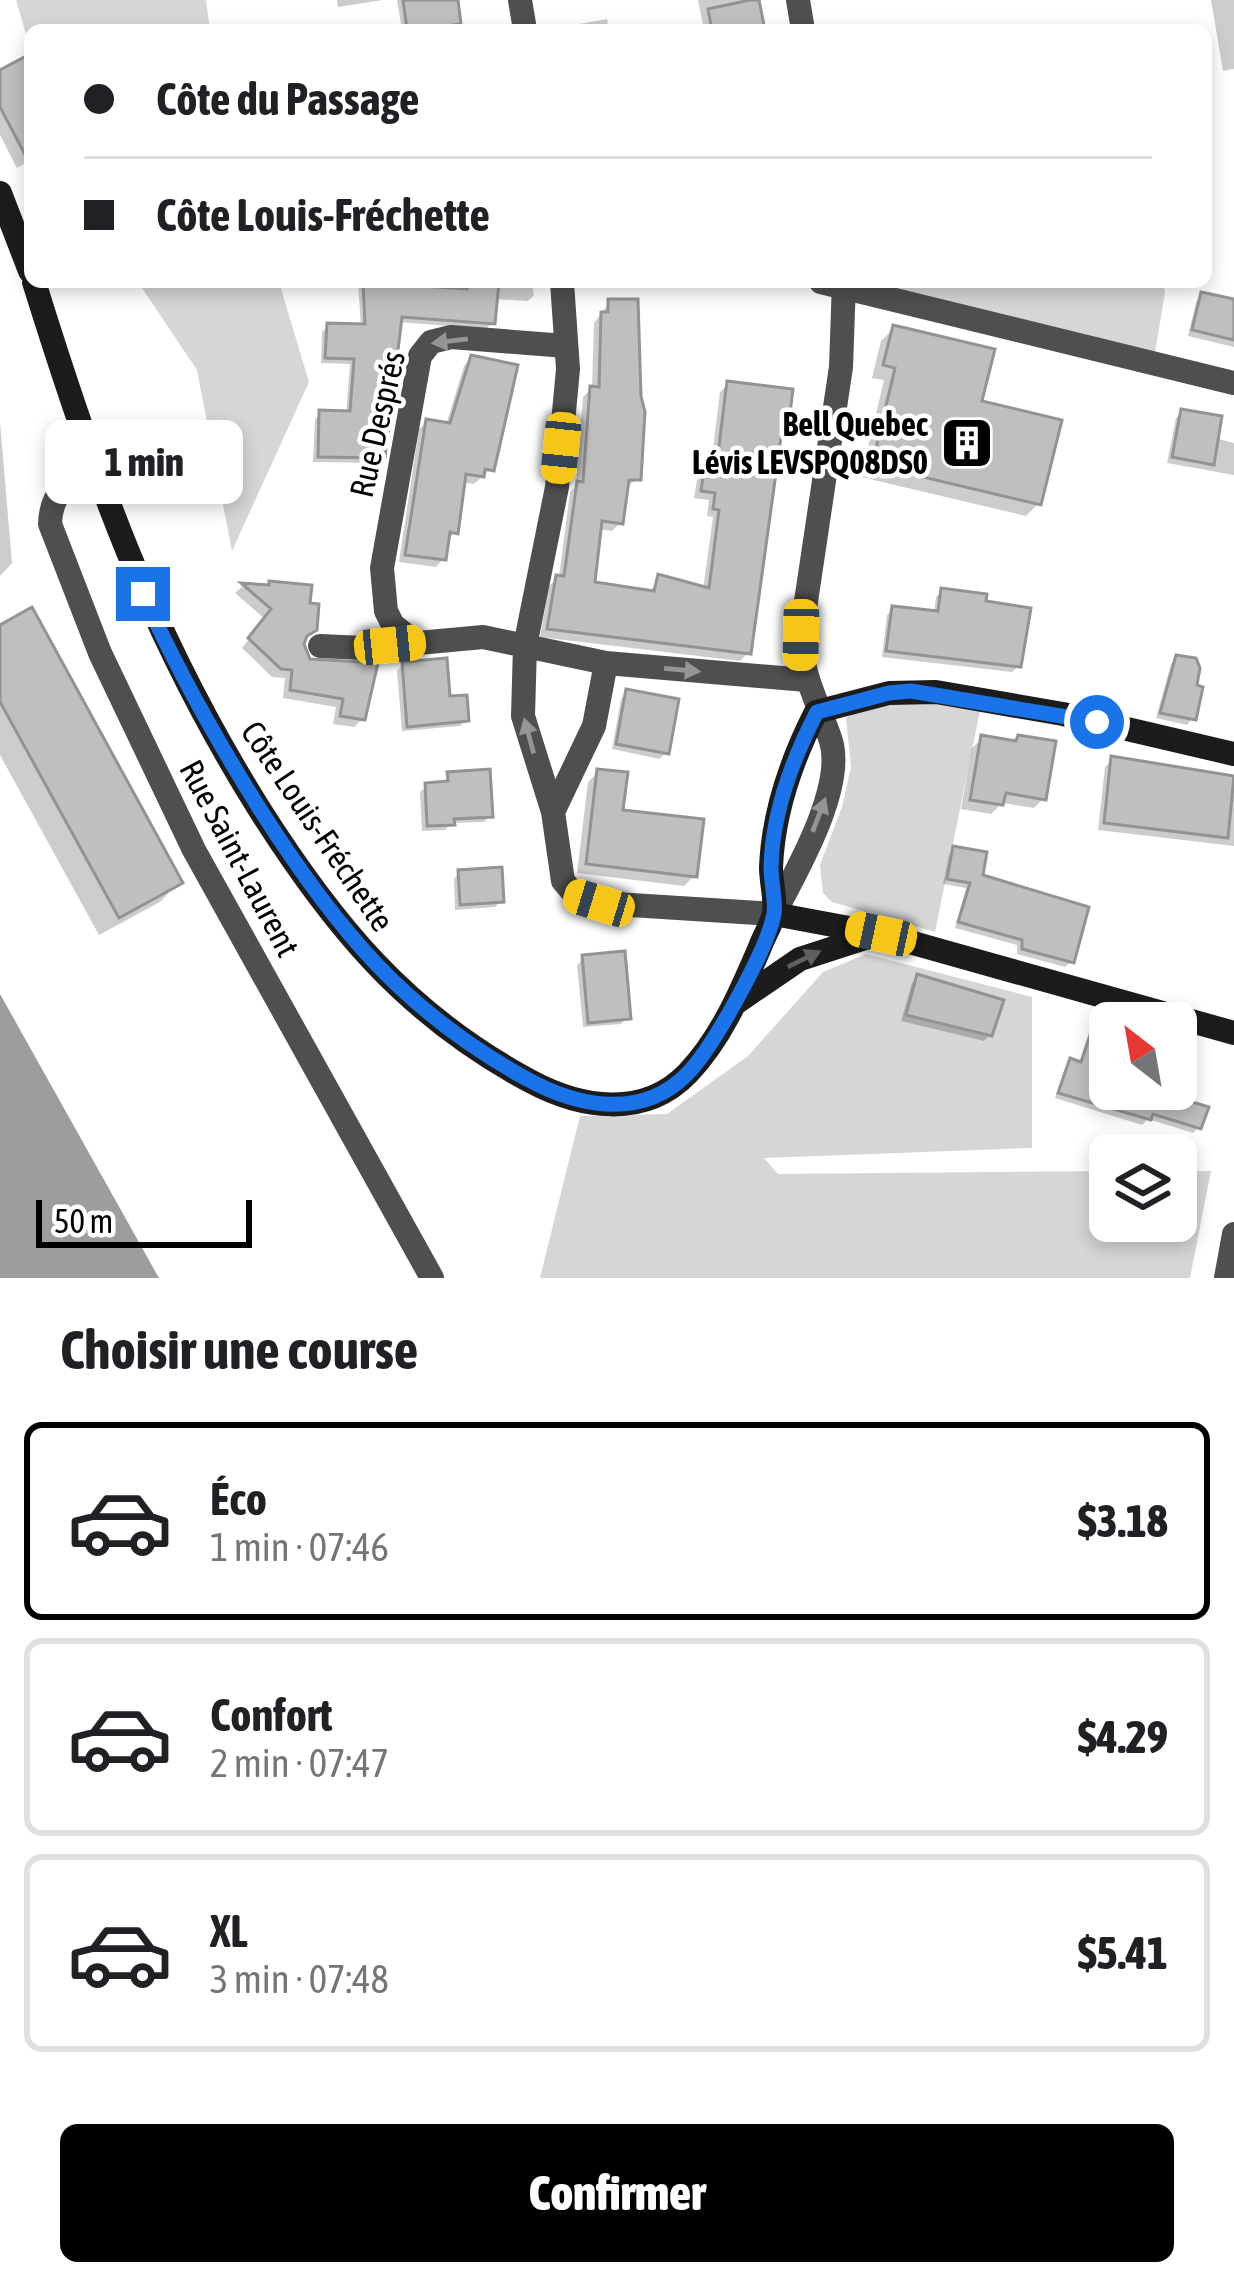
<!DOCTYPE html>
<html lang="fr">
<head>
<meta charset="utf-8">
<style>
  :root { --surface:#fff; --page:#f6f6f6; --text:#202124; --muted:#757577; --line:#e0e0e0; --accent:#000 }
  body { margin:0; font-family:"Asap Condensed",sans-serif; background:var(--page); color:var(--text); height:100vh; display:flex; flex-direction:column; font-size:45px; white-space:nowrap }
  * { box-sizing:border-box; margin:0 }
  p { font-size:39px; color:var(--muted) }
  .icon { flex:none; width:66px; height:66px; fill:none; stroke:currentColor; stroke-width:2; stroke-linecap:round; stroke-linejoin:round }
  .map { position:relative; height:1278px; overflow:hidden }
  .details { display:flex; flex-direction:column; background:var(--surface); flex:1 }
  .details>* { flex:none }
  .top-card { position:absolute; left:24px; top:24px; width:1188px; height:264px; border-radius:18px; box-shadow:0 6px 18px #0003; display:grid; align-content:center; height:264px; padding:0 60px; background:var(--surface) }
  .needle { width:78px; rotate:329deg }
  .controls { position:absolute; left:1089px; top:1002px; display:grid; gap:24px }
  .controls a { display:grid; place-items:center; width:108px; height:108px; border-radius:18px; background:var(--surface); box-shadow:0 6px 18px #0003; font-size:60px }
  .scale { position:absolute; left:36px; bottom:30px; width:216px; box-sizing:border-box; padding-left:12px; border:6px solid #000; border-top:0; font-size:33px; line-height:42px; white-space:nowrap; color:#000; -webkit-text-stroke:9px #fff; paint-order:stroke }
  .end { position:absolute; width:54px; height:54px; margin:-27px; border:15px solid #1a73e8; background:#fff; box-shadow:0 0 0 6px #fff }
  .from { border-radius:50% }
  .bubble { position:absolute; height:84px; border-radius:18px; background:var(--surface); box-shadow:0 6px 18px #0003; font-size:39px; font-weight:800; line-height:84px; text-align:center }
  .car { position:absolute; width:36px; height:72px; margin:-36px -18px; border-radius:15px; box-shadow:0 0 9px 3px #0007; background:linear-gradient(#f5c518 24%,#345 0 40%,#f5c518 0 76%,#345 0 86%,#f5c518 0) }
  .top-card b { display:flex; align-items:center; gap:42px; height:114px; font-size:45px }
  .top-card b+b { border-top:3px solid var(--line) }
  .top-card i { width:30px; height:30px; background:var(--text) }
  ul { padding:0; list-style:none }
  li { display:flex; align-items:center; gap:36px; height:198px; margin:0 24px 18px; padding:0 36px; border:6px solid var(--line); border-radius:18px }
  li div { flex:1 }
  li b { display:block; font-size:45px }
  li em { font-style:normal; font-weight:800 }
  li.selected { border-color:var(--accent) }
  li>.icon { width:108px; height:108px; stroke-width:1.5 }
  h2 { padding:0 60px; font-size:54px; line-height:144px }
  .action { display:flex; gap:24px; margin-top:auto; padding:24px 60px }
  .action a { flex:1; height:138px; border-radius:18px; background:var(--accent); color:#fff; font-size:48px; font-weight:800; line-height:138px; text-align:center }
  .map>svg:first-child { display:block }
  .green { fill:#d6d6d6 }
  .water { fill:#9d9d9d }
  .shadow { fill:#0003 }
  .building { fill:#bfbfbf; stroke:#939393; stroke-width:3 }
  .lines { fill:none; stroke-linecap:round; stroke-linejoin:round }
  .minor { stroke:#4f4f4f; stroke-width:24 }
  .tertiary { stroke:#4f4f4f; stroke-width:24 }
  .secondary { stroke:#1c1c1c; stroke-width:24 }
  .oneway { fill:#959595 }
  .oneway2 { fill:#606060 }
  .route { stroke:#1a73e8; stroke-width:15 }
  .labels { text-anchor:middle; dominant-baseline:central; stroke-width:9; stroke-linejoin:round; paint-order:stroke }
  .street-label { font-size:33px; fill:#000; stroke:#fff }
  .poi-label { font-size:33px; font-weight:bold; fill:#000; stroke:#fff; text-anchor:end }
</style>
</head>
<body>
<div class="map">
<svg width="1234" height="1278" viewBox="0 0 1234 1278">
  <rect width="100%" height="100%" fill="#fff"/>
  <!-- green -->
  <path class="green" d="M16 0H206L210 30H30V48Z
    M138 282H279L309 382 232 551 197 370Z
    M846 282H1163L1165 292 1153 365Z
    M932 702 980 711 935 932 832 902 823 893 820 865 842 807 851 767 846 718 865 706Z
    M866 954 1032 997V1148L764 1158 778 1174 1110 1171V1221H1176V1171H1211L1190 1278H540L580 1116 667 1114 748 1056 823 972Z"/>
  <!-- water -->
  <path class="water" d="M0 994 159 1278H0Z"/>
  <!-- shadow -->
  <path class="shadow" d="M337 0H383L338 7Z
    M397 0H455L460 30H402Z
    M698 0H756L762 30H704Z
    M1211 0H1234V69L1223 71Z
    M607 19 609 30H554L556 28Z
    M30 57V161L17 168 0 135V73Z
    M358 282H532L534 295 528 301 495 299 492 323 486 329 399 322 382 457 376 463 313 462 315 419 321 413 346 414 350 364 321 363 322 332 328 326 361 327Z
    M1202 295 1234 302V347L1188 336 1196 302Z
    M610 302 638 479 625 487 620 523 612 531 598 529 592 584 649 593 659 578 703 590 713 517 707 516 709 500 694 498 697 480 705 472 710 473 720 392 728 384 784 436 777 443 748 653 740 661 540 637 549 586 559 577 570 492 576 486 583 397 592 388 594 323Z
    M894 328 978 404 1038 504 1026 516 861 477 884 380 872 378 881 341Z
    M472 358 491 469 474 484 462 482 455 532 448 540 443 559 436 567 399 562 419 429 427 422 446 425 464 366Z
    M1182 412 1215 438 1234 443V475L1167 463 1176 418Z
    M0 422 12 563 0 576Z
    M243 586 309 588 303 656 363 718 354 727 333 724 336 707 283 698 285 678 272 677 242 648 265 619 235 593Z
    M942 591 1019 666 1012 672 882 657 887 615 893 609 934 614 936 597Z
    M0 628 179 882 160 902 99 935 0 755Z
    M1177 658 1193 688V718L1187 725 1156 718 1171 664Z
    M403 664 447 700 466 720 460 726 402 731 397 671Z
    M627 693 666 752 660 759 612 749 621 699Z
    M982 738 1013 743 1019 738 1044 798 1034 808 1002 803 991 814 961 809 972 748Z
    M1112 760 1234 782V846L1098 830 1105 767Z
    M598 772 620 812 694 876 684 886 577 873 588 782Z
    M449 775 490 816 484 822 452 823 445 830 422 831 420 792 427 786 443 785Z
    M954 849 1071 962 1065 967 1017 954V945L955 928 966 888 943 884 949 855Z
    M460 872 501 901 495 907 455 910 454 879Z
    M584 958 627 1017 621 1024 583 1027 577 965Z
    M918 977 990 1035 984 1041 901 1021 912 983Z
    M1091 1039 1110 1045V1089H1176V1056L1187 1059 1175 1099 1199 1127 1193 1133 1148 1119 1142 1125 1055 1098 1065 1068 1071 1062 1079 1064Z"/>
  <!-- building -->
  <path class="building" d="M403 0H458L461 24 453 25 454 30H407Z
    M750 0H759L765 30H712L708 9Z
    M30 54V164L0 107V70Z
    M363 282 467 289 468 282H499L495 324 402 317 385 458 318 457 319 410 350 411 354 359 325 358 327 323 365 324Z
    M1201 292 1234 299V340L1192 330Z
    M608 299H638L641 396 645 412 641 480H629L623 524 602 521 595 582 654 591 658 574 709 588 719 510 713 509 715 493 701 491 704 469 716 470 727 381 793 389 787 438 781 437 751 654 547 629 556 575 564 576 577 481 583 482 590 386 599 387 601 312H608Z
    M893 325 995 349 982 401 1062 420 1041 505 872 465 895 368 883 365Z
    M471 355 518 365 494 471 485 469 484 477 466 474 458 534 450 532 446 560 405 555 426 419 450 423Z
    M1181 409 1222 416 1214 465 1172 457Z
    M269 581 312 585 310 603 319 604 317 630 307 636 304 644 310 659 378 663 365 720 340 716 343 699 290 690 292 670 281 669 248 638 271 609 241 583 269 585Z
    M941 588 987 594 986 601 1031 608 1021 667 886 651 892 606 938 611Z
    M32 607 183 883 119 918 0 702V625Z
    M1176 655 1196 658 1200 668 1197 685 1203 687 1196 720 1160 713Z
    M447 658 450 696 467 695 469 721 407 727 402 662Z
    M626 689 679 699 669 754 616 744Z
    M981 735 1016 741 1018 735 1056 741 1046 800 1006 793 1003 805 970 800Z
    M1111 756 1234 776 1228 838 1104 823Z
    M490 769 493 817 454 819 455 825 427 826 425 783 448 781 447 772Z
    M597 769 628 772 623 810 704 819 697 877 586 864Z
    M953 846 987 852 983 875 1089 907 1074 963 1022 949V940L958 922 970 883 947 879Z
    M502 867 504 902 460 905 458 870Z
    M625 951 631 1019 588 1023 582 955Z
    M917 974 1004 1000 992 1036 906 1015Z
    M1090 1035 1110 1042V1089H1181L1179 1098 1209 1107 1201 1129 1153 1114 1151 1120 1058 1093 1070 1058 1081 1062Z"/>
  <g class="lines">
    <!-- minor -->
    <path class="minor" d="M520 0 525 30
      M562 282 568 369 557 487 525 646 523 716 553 812 563 881 576 896 599 903 774 914
      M821 282 1234 383
      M416 643 393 625 386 611 382 568 420 356 431 342 451 337 566 346
      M320 646 364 648 483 637 606 663 806 680
      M553 812 594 726 606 663
      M1226 1278 1234 1234"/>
    <!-- tertiary -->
    <path class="tertiary" d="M798 0 803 30
      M94 471C67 480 51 493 50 524L100 653 194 850 432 1278
      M774 914C796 872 845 788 831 741 819 704 801 676 801 635L841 367 844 282"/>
    <!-- secondary -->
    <path class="secondary" d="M0 193 30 271
      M34 282C94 475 150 634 258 807 332 924 405 1014 530 1081 580 1108 644 1119 688 1073 722 1037 741 991 760 947 764 936 772 924 774 913 776 899 771 882 771 868 773 813 792 759 816 712L889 693 936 692 1063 714 1234 754
      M774 914 881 934 1234 1033
      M737 1002 800 959 871 936"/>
  </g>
  <!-- one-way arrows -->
  <defs><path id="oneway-solid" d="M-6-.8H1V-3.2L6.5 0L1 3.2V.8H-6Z" transform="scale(3)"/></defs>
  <g class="oneway">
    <use href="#oneway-solid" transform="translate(450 341) rotate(173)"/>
    <use href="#oneway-solid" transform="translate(682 670) rotate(5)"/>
    <use href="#oneway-solid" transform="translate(529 736) rotate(-105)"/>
    <use href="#oneway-solid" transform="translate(819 815) rotate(-69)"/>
  </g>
  <use class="oneway2" href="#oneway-solid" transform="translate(804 959) rotate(-26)"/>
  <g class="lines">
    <!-- route -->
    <path class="route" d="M143 594C177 670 217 741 261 811 336 928 403 1011 527 1079 578 1107 642 1120 687 1074 713 1048 767 950 774 914 776 900 771 883 771 868 772 814 792 760 817 712L889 693 911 691 1097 722"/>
  </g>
  <!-- icons -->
  <defs>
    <g id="building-square" transform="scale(2.7)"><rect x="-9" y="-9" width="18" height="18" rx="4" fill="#000" stroke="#fff"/><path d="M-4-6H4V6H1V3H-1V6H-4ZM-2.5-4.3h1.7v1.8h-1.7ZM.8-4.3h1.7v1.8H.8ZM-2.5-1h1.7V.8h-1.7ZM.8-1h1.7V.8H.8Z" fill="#fff"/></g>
  </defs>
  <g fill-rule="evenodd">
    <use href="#building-square" x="967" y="443"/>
  </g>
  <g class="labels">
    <!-- street labels -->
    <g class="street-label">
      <text transform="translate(377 424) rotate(-77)">Rue Després</text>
      <text transform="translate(318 826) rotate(56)">Côte Louis-Fréchette</text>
      <text transform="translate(240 858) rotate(62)">Rue Saint-Laurent</text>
    </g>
    <!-- poi labels -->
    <g class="poi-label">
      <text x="928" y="424">Bell Quebec<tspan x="928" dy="38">Lévis LEVSPQ08DS0</tspan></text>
    </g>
  </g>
</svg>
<div class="controls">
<a><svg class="needle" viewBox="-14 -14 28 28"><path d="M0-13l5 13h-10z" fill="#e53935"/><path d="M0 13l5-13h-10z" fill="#757577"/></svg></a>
<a><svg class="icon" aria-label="layers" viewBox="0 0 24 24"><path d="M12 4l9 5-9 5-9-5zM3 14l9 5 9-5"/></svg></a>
</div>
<div class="scale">50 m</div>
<i class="end from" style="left:1097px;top:722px"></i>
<i class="end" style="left:143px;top:594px"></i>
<div class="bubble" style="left:45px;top:420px;width:198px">1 min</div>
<i class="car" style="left:561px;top:448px;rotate:186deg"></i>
<i class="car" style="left:801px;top:635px;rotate:181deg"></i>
<i class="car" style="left:390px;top:645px;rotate:84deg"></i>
<i class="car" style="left:599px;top:903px;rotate:287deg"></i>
<i class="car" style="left:881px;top:934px;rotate:282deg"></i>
<div class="top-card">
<b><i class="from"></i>Côte du Passage</b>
<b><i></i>Côte Louis-Fréchette</b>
</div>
</div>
<section class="details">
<h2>Choisir une course</h2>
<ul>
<li class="selected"><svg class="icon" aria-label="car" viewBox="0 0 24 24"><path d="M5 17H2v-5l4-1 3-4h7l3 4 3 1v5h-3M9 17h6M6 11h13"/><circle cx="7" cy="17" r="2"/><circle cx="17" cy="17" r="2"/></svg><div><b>Éco</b><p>1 min · 07:46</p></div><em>$3.18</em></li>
<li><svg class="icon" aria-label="car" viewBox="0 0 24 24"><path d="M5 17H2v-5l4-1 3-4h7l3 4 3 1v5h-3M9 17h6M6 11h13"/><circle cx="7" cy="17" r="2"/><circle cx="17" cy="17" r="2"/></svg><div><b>Confort</b><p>2 min · 07:47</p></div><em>$4.29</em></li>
<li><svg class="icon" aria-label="car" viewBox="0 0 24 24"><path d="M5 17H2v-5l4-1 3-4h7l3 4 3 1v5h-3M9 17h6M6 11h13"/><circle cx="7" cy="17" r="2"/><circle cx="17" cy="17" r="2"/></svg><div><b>XL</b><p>3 min · 07:48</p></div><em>$5.41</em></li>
</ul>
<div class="action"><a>Confirmer</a></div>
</section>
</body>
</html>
